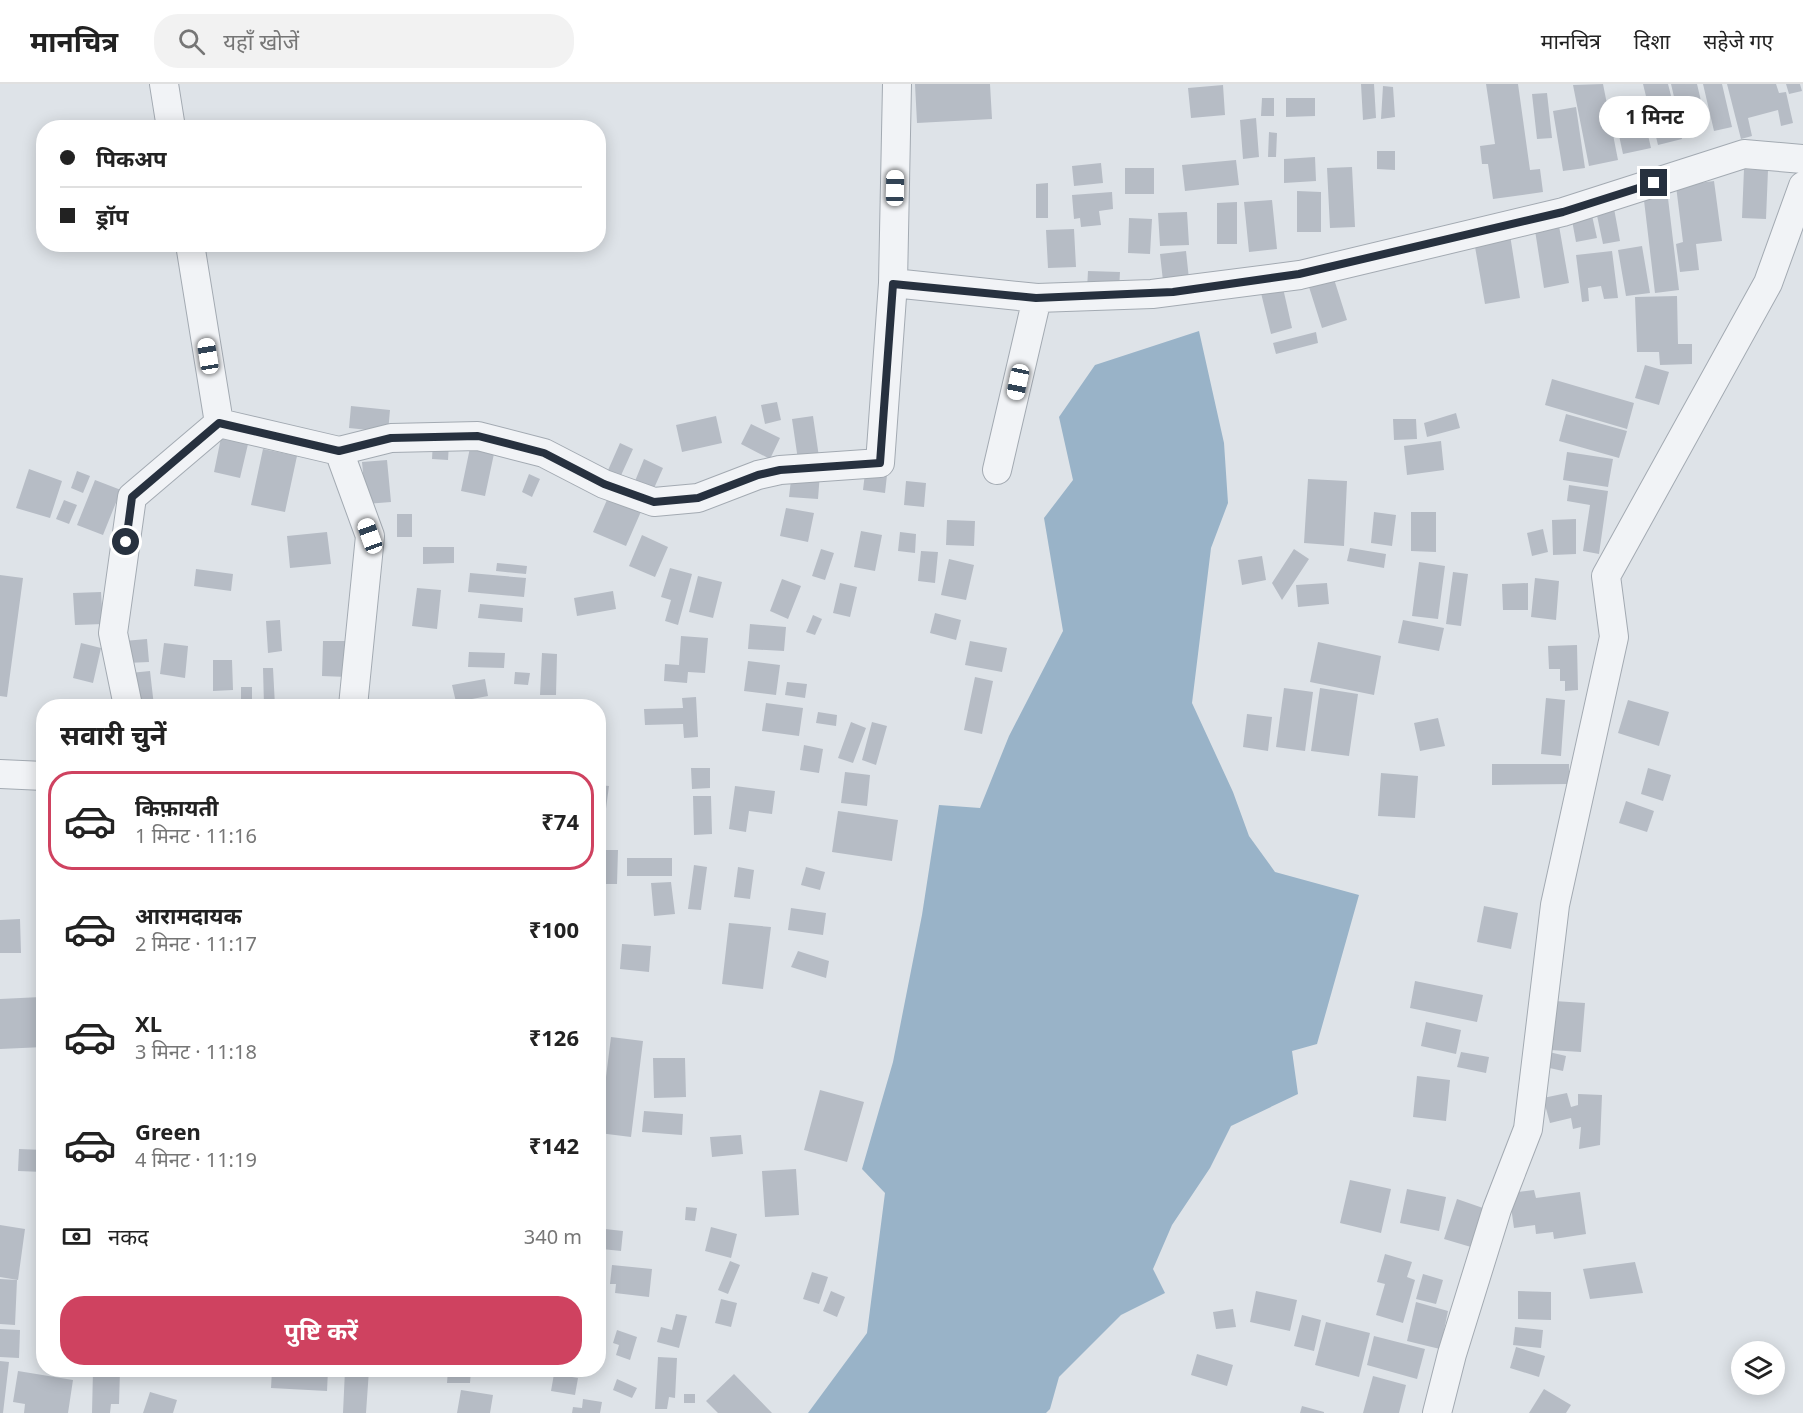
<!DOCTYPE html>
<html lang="hi">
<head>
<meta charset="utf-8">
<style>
  :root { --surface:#fff; --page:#f2f2f2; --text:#222; --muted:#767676; --line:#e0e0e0; --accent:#cf4260 }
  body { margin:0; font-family:"Noto Sans","Noto Sans Devanagari",sans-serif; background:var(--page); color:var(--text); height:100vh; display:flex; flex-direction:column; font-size:22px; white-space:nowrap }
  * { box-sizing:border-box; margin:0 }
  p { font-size:20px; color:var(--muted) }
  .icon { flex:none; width:33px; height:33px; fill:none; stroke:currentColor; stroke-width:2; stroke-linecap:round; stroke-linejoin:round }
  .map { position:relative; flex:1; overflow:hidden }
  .details { position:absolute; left:36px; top:615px; width:570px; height:678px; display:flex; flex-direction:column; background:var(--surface); border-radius:24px; box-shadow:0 3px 15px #0003 }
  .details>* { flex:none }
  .guide { position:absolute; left:36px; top:36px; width:570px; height:132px; border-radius:24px; box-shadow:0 3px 15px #0003; display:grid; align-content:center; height:132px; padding:0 24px; background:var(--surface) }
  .tools { position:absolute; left:1731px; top:1257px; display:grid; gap:12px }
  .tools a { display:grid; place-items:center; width:54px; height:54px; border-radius:50%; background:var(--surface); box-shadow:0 3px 15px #0003; font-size:30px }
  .end { position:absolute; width:27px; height:27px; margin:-14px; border:8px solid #27313f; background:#fff; box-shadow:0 0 0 3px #fff }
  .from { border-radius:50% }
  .bubble { position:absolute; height:42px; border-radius:21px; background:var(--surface); box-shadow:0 3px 15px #0003; font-size:20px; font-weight:700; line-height:42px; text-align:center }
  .car { position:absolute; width:18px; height:36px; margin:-18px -9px; border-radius:8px; box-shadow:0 0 4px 2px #0007; background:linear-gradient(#fff 24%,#345 0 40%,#fff 0 76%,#345 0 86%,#fff 0) }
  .guide b { display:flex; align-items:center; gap:21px; height:57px; font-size:22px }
  .guide b+b { border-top:2px solid var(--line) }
  .guide i { width:15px; height:15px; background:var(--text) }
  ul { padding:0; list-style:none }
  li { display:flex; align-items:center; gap:18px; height:99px; margin:0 12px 9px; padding:0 12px; border:3px solid transparent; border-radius:24px }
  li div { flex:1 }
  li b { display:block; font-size:22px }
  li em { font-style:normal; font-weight:700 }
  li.current { border-color:var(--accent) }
  li>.icon { width:54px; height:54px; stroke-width:1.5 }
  h2 { padding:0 24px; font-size:27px; line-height:72px }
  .pay { display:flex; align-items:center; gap:15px; height:66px; padding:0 24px; font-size:22px }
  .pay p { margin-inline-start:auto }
  .action { display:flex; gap:12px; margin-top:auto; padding:12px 24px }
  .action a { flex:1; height:69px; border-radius:24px; background:var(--accent); color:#fff; font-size:24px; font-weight:700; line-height:69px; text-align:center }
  header { display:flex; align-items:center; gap:36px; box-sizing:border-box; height:84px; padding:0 30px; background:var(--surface); border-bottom:2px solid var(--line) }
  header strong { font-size:28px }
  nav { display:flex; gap:33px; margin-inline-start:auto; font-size:21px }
  .search { width:420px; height:54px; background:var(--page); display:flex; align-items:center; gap:15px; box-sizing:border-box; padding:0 21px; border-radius:24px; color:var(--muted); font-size:22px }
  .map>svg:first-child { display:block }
  .water { fill:#99b3c8 }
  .building { fill:#b6bcc5 }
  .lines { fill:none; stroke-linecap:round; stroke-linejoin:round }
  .minor-casing { stroke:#a3aab2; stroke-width:30 }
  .minor { stroke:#f1f3f6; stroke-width:28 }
  .route { stroke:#27313f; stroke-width:8 }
</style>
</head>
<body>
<header>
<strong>मानचित्र</strong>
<div class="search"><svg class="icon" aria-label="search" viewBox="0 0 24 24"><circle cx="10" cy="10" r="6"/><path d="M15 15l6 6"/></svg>यहाँ खोजें</div>
<nav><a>मानचित्र</a><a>दिशा</a><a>सहेजे गए</a></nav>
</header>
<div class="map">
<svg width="1803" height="1329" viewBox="0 0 1803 1329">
  <rect width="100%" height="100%" fill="#dee3e8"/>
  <!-- water -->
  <path class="water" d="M1199 247 1224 359 1228 419 1211 464 1192 619 1233 708 1249 752 1275 788 1359 811 1317 960 1292 967 1298 1010 1231 1042 1210 1084 1172 1141 1153 1185 1165 1209 1121 1231 1059 1293 1050 1325 1046 1329H808L867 1249 885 1109 862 1085 893 978 922 831 939 721 980 724 1009 652 1063 547 1044 434 1073 396 1059 333 1095 281Z"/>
  <!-- building -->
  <path class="building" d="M915 0H990L992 35 917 39Z
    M1361 0H1374L1376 34 1363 36Z
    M1486 0H1518L1530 86 1540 85 1543 108 1493 115 1488 80H1482L1480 62 1495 60Z
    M1603 0 1618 76 1589 82 1573 1Z
    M1643 0H1668L1682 55 1658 61Z
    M1671 0H1697L1706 38 1681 43Z
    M1703 0H1722L1732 43 1714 47Z
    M1727 0H1776L1779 9 1786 8 1793 39 1781 42 1778 26 1748 34 1752 52 1741 55Z
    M1786 0H1800L1802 7 1789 10Z
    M1223 1 1225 31 1191 34 1188 4Z
    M1383 2 1393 3 1395 33 1381 35Z
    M1547 9 1552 54 1537 55 1532 10Z
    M1639 12 1651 64 1623 70 1612 19Z
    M1262 14H1274V32H1261Z
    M1286 14H1315V32L1286 33Z
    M1576 23 1585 84 1563 87 1553 27Z
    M1256 34 1259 73 1243 75 1240 36Z
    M1269 48 1277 49 1276 73H1268Z
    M1377 67H1395V86L1377 85Z
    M1315 73 1316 97 1284 99V75Z
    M1236 76 1239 101 1185 107 1182 81Z
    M1101 79 1103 99 1074 102 1072 82Z
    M1352 83 1355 143 1330 144 1327 84Z
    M1125 84H1154V110H1125Z
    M1744 85 1768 86 1766 135 1742 134Z
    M1714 97 1722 157 1696 160 1699 186 1680 188 1676 160 1683 158 1676 102Z
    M1048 99V134H1036V100Z
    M1667 106 1679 206 1655 209 1643 108Z
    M1297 107 1321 108V148H1297Z
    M1112 108 1113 125 1099 127 1101 141 1081 143 1080 134 1074 135 1072 111Z
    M1272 116 1277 165 1249 168 1244 118Z
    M1237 118V160H1217V119Z
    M1613 119 1620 157 1603 160 1595 122Z
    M1591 127 1597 154 1576 158 1571 131Z
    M1187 128 1189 161 1160 162 1158 129Z
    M1129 134 1152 135 1150 170 1128 169Z
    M1558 136 1569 199 1544 204 1534 140Z
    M1074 145 1076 183 1048 184 1046 146Z
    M1510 151 1520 214 1485 220 1474 157Z
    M1642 162 1650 209 1626 212 1618 166Z
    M1186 167 1189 195 1163 197 1160 170Z
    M1612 167 1618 214 1604 215 1601 202 1588 204 1589 217 1582 218 1576 171Z
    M1088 187 1120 188 1119 206 1087 205Z
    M1334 195 1347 236 1322 244 1309 203Z
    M1283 204 1292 244 1271 250 1261 209Z
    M1677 212 1678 260H1692V280L1660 281 1659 268H1637L1635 213Z
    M1316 248 1318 259 1276 270 1273 259Z
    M1645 281 1669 288 1659 321 1635 314Z
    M1552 295 1634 319 1627 345 1545 321Z
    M777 318 781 336 765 340 761 321Z
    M351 322 390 326 388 348 349 344Z
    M1456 329 1460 344 1427 353 1424 339Z
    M1566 330 1627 347 1619 374 1559 357Z
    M716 332 722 359 682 368 676 341Z
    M813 332 819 373 798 376 792 335Z
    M1393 335H1416L1417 355 1394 356Z
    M751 340 780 354 770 375 741 360Z
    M221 354 248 360 240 394 214 388Z
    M433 357 449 359 448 376 432 375Z
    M1441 357 1444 386 1407 391 1404 362Z
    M471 359 495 365 485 412 461 407Z
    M620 359 633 365 618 398 605 393Z
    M263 365 297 372 285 428 251 421Z
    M1567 368 1613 375 1608 403 1563 396Z
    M644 375 663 384 651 411 633 402Z
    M387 376 391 418 366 420 362 378Z
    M29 385 62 397 50 434 16 424Z
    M77 387 90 392 83 409 71 404Z
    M792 387 820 389 818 415 789 413Z
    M865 389 887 391 885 409 863 406Z
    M529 390 540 395 532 413 522 408Z
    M1308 395 1347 397 1344 462 1304 459Z
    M95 396 121 406 103 451 77 441Z
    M906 397 926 399 924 423 904 421Z
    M1569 401 1608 407 1599 470 1583 467 1590 421 1567 417Z
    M610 409 643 423 626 462 593 448Z
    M64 416 77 421 69 440 56 435Z
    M786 424 814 429 808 458 780 452Z
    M1374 428 1396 431 1392 462 1371 459Z
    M1411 428H1436V468L1411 467Z
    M397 430H412V453H397Z
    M1576 435V470L1553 471 1552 436Z
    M947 436 975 437 974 462 946 461Z
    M1543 445 1548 468 1532 472 1527 449Z
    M861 447 882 451 875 487 854 483Z
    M327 448 331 480 290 484 287 452Z
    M900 448 916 450 915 469 898 467Z
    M642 451 668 463 655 493 629 482Z
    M423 463H454V479L423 480Z
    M1350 464 1386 470 1384 484 1347 477Z
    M821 465 834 469 825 496 812 492Z
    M1294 465 1309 475 1282 516 1272 499Z
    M921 467 938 468 935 499 918 497Z
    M1262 472 1266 496 1242 501 1238 476Z
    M949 475 974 481 966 516 941 511Z
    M1419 478 1445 482 1438 535 1412 532Z
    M497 479 527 482 526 490 496 487Z
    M670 484 692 490 678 541 665 537 671 516 661 513Z
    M196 485 233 490 231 507 194 502Z
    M1453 488 1468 490 1461 542 1446 540Z
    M470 489 526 494 524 513 468 508Z
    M0 491 23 494 7 613 0 612Z
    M698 492 722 498 713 534 689 528Z
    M1535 494 1559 497 1556 536 1531 533Z
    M782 495 801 502 788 535 770 527Z
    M840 499 857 503 850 533 833 529Z
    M1327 499 1329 520 1298 523 1296 501Z
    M1528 499V526H1503L1502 500Z
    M417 504 441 506 437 545 412 542Z
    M613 507 616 525 577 532 574 514Z
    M101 508 103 540 75 541 73 509Z
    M480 520 523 524 522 538 478 534Z
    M935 529 961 536 956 556 930 549Z
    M813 531 822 535 815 551 806 548Z
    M280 536 282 567 268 569 266 537Z
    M1403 536 1444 544 1439 567 1398 559Z
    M750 540 786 543 784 567 748 565Z
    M681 552 708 554 705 589 688 588 687 599 664 597 665 580 679 581Z
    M147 555 149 578 126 579 124 557Z
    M323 557H348L347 593 322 592Z
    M970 557 1007 564 1002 588 965 581Z
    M1318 558 1381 572 1374 611 1310 598Z
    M81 559 101 564 93 599 73 594Z
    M164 559 188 562 185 594 160 590Z
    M1577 561 1578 606 1565 607V597H1560V585H1549L1548 562Z
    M469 568 505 569 504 584 468 583Z
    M542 569 557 570 556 611H540Z
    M213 576H232L233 606 213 607Z
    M748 577 780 581 776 611 744 607Z
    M263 584H273L275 622H264Z
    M150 587 154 622H133L130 589Z
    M515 588 530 589 528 601 514 600Z
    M975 593 993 597 982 650 964 646Z
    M485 595 488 612 456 618 452 601Z
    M787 598 807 600 805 614 785 611Z
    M241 603H252V622L241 621Z
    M1284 604 1313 608 1305 667 1276 663Z
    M1320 604 1358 610 1349 672 1311 667Z
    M696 613 698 653 684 654 683 640 645 641 644 625 683 624 682 614Z
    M1546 614 1565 616 1561 672 1541 670Z
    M1628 616 1669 628 1659 662 1618 649Z
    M766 619 803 624 799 652 762 647Z
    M818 628 837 631 836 642 816 639Z
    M1247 630 1272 633 1268 667 1243 663Z
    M1438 634 1445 662 1420 667 1414 639Z
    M851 638 866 644 853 679 838 674Z
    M872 638 887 642 876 681 862 676Z
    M804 661 823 665 819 689 800 686Z
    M1492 680H1569V700L1492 701Z
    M691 684H710V704L692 705Z
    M1648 684 1671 691 1663 717 1641 710Z
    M845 688 870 691 867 722 841 719Z
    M1381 689 1418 692 1415 734 1378 732Z
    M598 701 609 702 605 732 598 731Z
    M735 702 775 707 772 730 749 727 746 748 729 745Z
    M693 712H711L712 750 694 751Z
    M1626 717 1654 727 1647 748 1619 739Z
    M838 727 898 736 892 777 832 768Z
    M603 766H618L617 800H602Z
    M627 774H672V792H627Z
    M694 781 707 783 701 826 688 825Z
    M738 783 754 786 750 815 734 813Z
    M806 783 825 788 820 806 801 801Z
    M671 798 675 830 654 832 651 799Z
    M1484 822 1518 829 1511 865 1477 858Z
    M791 824 826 829 823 851 788 846Z
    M20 835 21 869H0V836Z
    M729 839 771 843 763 905 722 900Z
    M622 860 651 862 649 888 620 885Z
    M798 867 829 877 826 894 791 883Z
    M1415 897 1483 911 1477 938 1410 924Z
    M41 913 44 963 0 965V915Z
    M1554 917 1585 919 1581 968 1550 966Z
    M1426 938 1461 946 1456 970 1421 962Z
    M611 953 643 957 631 1053 599 1049Z
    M1461 968 1489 973 1486 989 1457 983Z
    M1549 968 1566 972 1563 987 1545 983Z
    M653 974H685L686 1013 654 1014Z
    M38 983 44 984V1015H38Z
    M1417 992 1450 996 1446 1037 1413 1033Z
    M820 1006 864 1018 847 1078 804 1066Z
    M1567 1009 1571 1023 1578 1021V1010L1602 1011 1600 1061 1579 1065 1581 1043 1573 1045 1571 1034 1550 1039 1543 1014Z
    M644 1027 683 1030 682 1051 642 1048Z
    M741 1051 743 1070 712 1073 710 1053Z
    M19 1065 44 1066V1088L18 1087Z
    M796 1085 799 1131 765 1133 762 1087Z
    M1350 1096 1391 1105 1381 1149 1340 1139Z
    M1407 1105 1446 1113 1439 1147 1400 1139Z
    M1534 1106 1536 1114 1580 1108 1586 1150 1554 1155 1553 1148 1536 1150 1535 1141 1514 1144 1509 1109Z
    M1457 1115 1483 1124 1471 1163 1444 1155Z
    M686 1123 697 1124 695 1137 685 1136Z
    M0 1141 25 1145 18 1196 0 1193Z
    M711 1143 737 1150 731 1174 705 1167Z
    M605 1145 623 1147 621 1167 602 1165Z
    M1385 1170 1412 1178 1407 1193 1415 1196 1403 1239 1376 1231 1385 1200 1377 1198Z
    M730 1177 740 1181 728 1210 718 1206Z
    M1635 1178 1643 1209 1590 1215 1583 1185Z
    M612 1181 652 1185 649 1213 615 1209 616 1200H610Z
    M812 1188 828 1193 819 1220 803 1215Z
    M1423 1190 1443 1196 1436 1220 1416 1215Z
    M0 1195 17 1196 15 1241 0 1240Z
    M831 1207 845 1213 837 1233 823 1227Z
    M1256 1207 1297 1216 1290 1247 1250 1238Z
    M1518 1207 1551 1208V1236L1518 1235Z
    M721 1215 737 1219 731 1243 715 1239Z
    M1416 1218 1448 1227 1440 1265 1407 1257Z
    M1233 1225 1236 1243 1216 1245 1213 1228Z
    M676 1230 687 1232 679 1264 657 1258 661 1243 672 1246Z
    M1302 1231 1321 1236 1314 1267 1294 1262Z
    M1326 1238 1370 1249 1359 1293 1315 1281Z
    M1515 1243 1543 1246 1541 1264 1513 1261Z
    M0 1245 20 1246 19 1274 0 1273Z
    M617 1246 637 1253 630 1276 616 1271 619 1261 613 1259Z
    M1374 1252 1425 1265 1417 1295 1367 1281Z
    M1516 1263 1545 1272 1539 1293 1510 1284Z
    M1197 1270 1233 1281 1227 1302 1191 1291Z
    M658 1273 677 1274 675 1314 669 1313 667 1325H655Z
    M0 1277 9 1278 3 1329H0Z
    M93 1286H120L119 1320H111L110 1329H92Z
    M272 1286H328L327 1307 271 1304Z
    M345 1286H369L366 1329H343Z
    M448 1286H471L470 1299H447Z
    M518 1286H551L550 1293 518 1288Z
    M18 1287 73 1296 68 1329H24L25 1320 13 1318Z
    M554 1290 578 1294 575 1311 551 1307Z
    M734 1290 772 1329H718L706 1317Z
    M1373 1292 1406 1301 1399 1329H1363Z
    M617 1295 637 1304 632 1314 613 1306Z
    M1544 1305 1571 1321 1566 1329H1529Z
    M461 1306 493 1311 490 1329H457Z
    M150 1308 177 1316 173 1329H143Z
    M684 1310H695V1319H684Z
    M583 1315 602 1318 600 1329H572L573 1323 582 1324Z
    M1302 1322 1324 1328V1329H1300Z"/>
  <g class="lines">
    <!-- minor casing -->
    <g class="minor-casing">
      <path id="minor" d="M164 0 171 44
        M190 160 219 339 339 367 370 452 353 622
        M893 199 897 0
        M339 367 391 354 478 352 544 369 604 400 654 418 698 414 758 391 780 386 880 379 893 199 1037 214
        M997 386 1037 214 1152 210 1300 191 1563 128 1744 70 1803 75
        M128 622 113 549 132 413 219 339
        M0 690 44 692
        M1437 1329 1452 1270 1497 1125 1528 1045 1555 821 1614 553 1606 492 1768 199 1803 102"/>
    </g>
    <!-- minor -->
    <use href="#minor" class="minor"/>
  </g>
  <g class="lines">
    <!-- route -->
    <path class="route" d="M126 458 132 413 219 339 339 367 391 354 478 352 544 369 604 400 654 418 698 414 758 391 780 386 880 379 893 200 1036 214 1173 208 1299 190 1563 128 1654 99"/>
  </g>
</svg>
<div class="tools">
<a><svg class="icon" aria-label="layers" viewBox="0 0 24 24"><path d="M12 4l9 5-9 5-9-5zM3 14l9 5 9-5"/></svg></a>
</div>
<i class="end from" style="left:126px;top:458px"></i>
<i class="end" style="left:1654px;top:99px"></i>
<div class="bubble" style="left:1599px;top:12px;width:111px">1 मिनट</div>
<i class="car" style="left:895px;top:104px;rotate:1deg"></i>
<i class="car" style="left:208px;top:272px;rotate:351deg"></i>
<i class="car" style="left:1018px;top:298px;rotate:192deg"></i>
<i class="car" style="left:370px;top:452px;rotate:340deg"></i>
<div class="guide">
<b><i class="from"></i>पिकअप</b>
<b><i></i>ड्रॉप</b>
</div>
<section class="details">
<h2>सवारी चुनें</h2>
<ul>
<li class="current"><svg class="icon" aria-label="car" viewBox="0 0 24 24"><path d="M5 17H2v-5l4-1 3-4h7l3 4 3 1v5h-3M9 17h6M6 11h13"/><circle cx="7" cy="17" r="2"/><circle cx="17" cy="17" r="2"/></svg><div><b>किफ़ायती</b><p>1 मिनट · 11:16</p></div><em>₹74</em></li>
<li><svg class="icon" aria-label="car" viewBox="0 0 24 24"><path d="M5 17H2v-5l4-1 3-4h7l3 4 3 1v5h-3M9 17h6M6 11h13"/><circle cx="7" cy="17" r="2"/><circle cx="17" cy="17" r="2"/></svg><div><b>आरामदायक</b><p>2 मिनट · 11:17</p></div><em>₹100</em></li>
<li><svg class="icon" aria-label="car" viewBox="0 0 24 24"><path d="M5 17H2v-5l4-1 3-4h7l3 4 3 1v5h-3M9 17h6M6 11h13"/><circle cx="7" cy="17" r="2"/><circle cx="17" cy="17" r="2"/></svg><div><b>XL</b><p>3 मिनट · 11:18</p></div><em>₹126</em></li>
<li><svg class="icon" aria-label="car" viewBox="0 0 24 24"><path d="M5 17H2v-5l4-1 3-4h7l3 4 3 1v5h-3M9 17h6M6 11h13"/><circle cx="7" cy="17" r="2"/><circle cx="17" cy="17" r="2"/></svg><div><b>Green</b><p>4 मिनट · 11:19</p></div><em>₹142</em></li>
</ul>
<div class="pay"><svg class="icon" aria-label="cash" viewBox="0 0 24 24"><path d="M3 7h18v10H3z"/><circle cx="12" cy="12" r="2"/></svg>नकद<p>340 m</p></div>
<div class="action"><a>पुष्टि करें</a></div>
</section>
</div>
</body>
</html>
